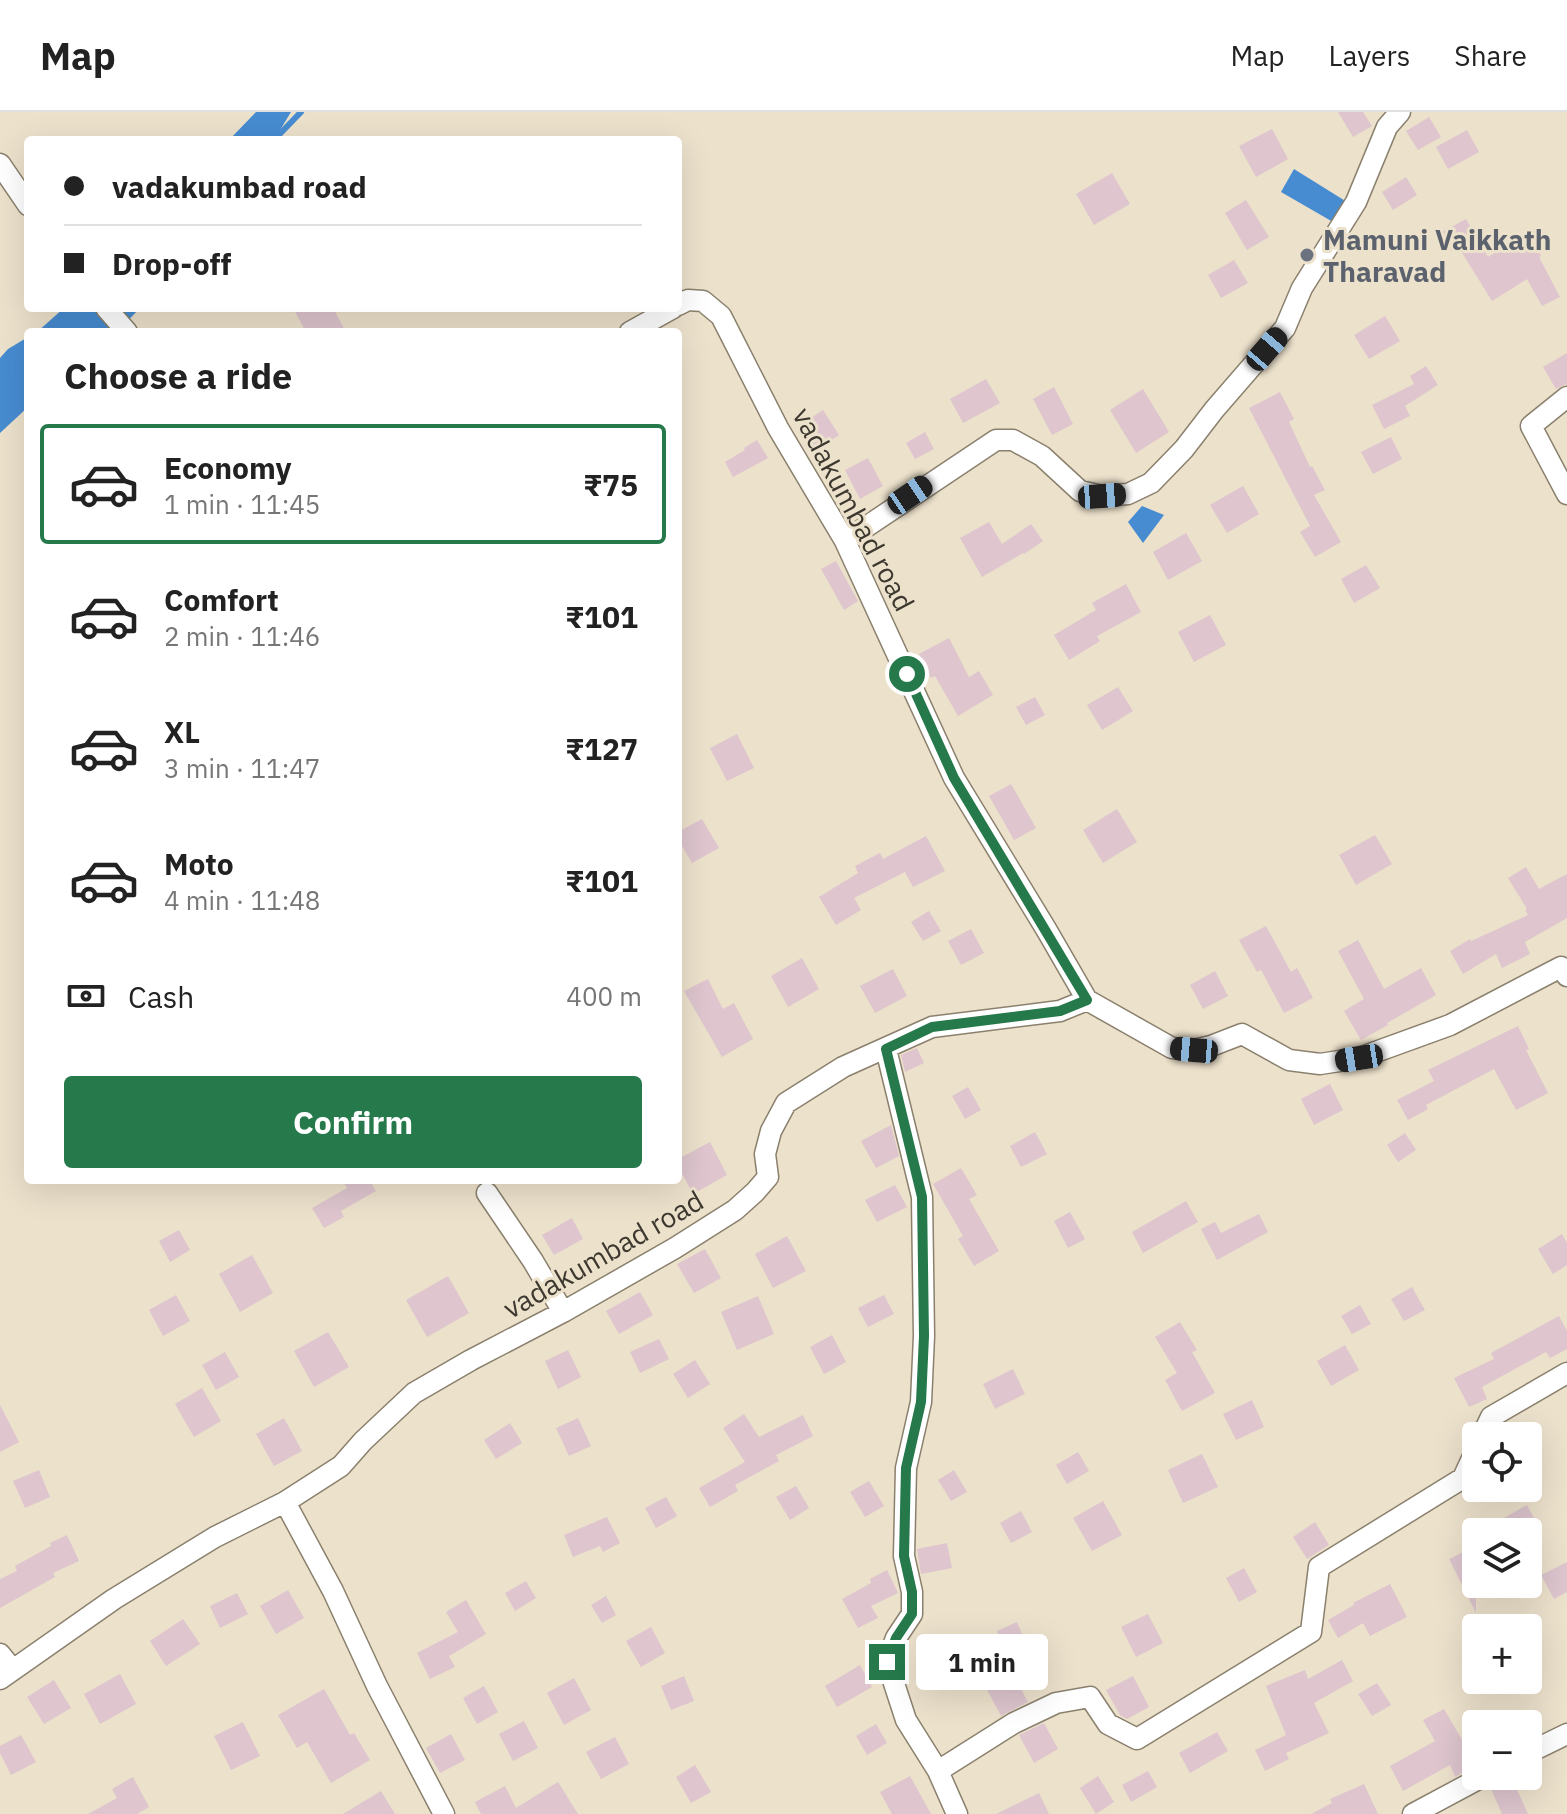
<!DOCTYPE html>
<html lang="en">
<head>
<meta charset="utf-8">
<style>
  :root { --surface:#fff; --page:#f6f6f6; --text:#222; --muted:#767676; --line:#e0e0e0; --accent:#25794b }
  body { margin:0; font-family:"IBM Plex Sans",sans-serif; background:var(--page); color:var(--text); height:100vh; display:flex; flex-direction:column; font-size:30px; white-space:nowrap }
  * { box-sizing:border-box; margin:0 }
  p { font-size:26px; color:var(--muted) }
  .icon { flex:none; width:44px; height:44px; fill:none; stroke:currentColor; stroke-width:2; stroke-linecap:round; stroke-linejoin:round }
  .map { position:relative; flex:1; overflow:hidden }
  .drawer { position:absolute; left:24px; top:216px; width:658px; height:856px; display:flex; flex-direction:column; background:var(--surface); border-radius:8px; box-shadow:0 8px 32px #0002 }
  .drawer>* { flex:none }
  .hud { position:absolute; left:24px; top:24px; width:658px; height:176px; border-radius:8px; box-shadow:0 8px 32px #0002; display:grid; align-content:center; height:176px; padding:0 40px; background:var(--surface) }
  .fabs { position:absolute; left:1462px; top:1310px; display:grid; gap:16px }
  .fabs a { display:grid; place-items:center; width:80px; height:80px; border-radius:8px; background:var(--surface); box-shadow:0 8px 32px #0002; font-size:40px }
  .end { position:absolute; width:36px; height:36px; margin:-18px; border:10px solid #25794b; background:#fff; box-shadow:0 0 0 4px #fff }
  .from { border-radius:50% }
  .bubble { position:absolute; height:56px; border-radius:8px; background:var(--surface); box-shadow:0 8px 32px #0002; font-size:26px; font-weight:700; line-height:56px; text-align:center }
  .car { position:absolute; width:24px; height:48px; margin:-24px -12px; border-radius:10px; box-shadow:0 0 6px 2px #0007; background:linear-gradient(#222 24%,#8ab4d8 0 40%,#222 0 76%,#8ab4d8 0 86%,#222 0) }
  .hud b { display:flex; align-items:center; gap:28px; height:76px; font-size:30px }
  .hud b+b { border-top:2px solid var(--line) }
  .hud i { width:20px; height:20px; background:var(--text) }
  ul { padding:0; list-style:none }
  li { display:flex; align-items:center; gap:24px; height:120px; margin:0 16px 12px; padding:0 24px; border:4px solid transparent; border-radius:8px }
  li div { flex:1 }
  li b { display:block; font-size:30px }
  li em { font-style:normal; font-weight:700 }
  li.active { border-color:var(--accent) }
  li>.icon { width:72px; height:72px; stroke-width:1.5 }
  h2 { padding:0 40px; font-size:36px; line-height:96px }
  .pay { display:flex; align-items:center; gap:20px; height:88px; padding:0 40px; font-size:30px }
  .pay p { margin-inline-start:auto }
  .cta { display:flex; gap:16px; margin-top:auto; padding:16px 40px }
  .cta a { flex:1; height:92px; border-radius:8px; background:var(--accent); color:#fff; font-size:32px; font-weight:700; line-height:92px; text-align:center }
  header { display:flex; align-items:center; gap:48px; box-sizing:border-box; height:112px; padding:0 40px; background:var(--surface); border-bottom:2px solid var(--line) }
  header strong { font-size:38px }
  nav { display:flex; gap:44px; margin-inline-start:auto; font-size:28px }
  .map>svg:first-child { display:block }
  .water { fill:#478cd1 }
  .lines { fill:none; stroke-linecap:round; stroke-linejoin:round }
  .stream { stroke:#478cd1; stroke-width:6 }
  .building { fill:#dec5ce }
  .street-casing { stroke:#8a806d; stroke-width:23 }
  .street { stroke:#fff; stroke-width:20 }
  .route { stroke:#25794b; stroke-width:10 }
  .worship-dot { fill:#6b7280; stroke:#ece1cb; stroke-width:3 }
  .labels { text-anchor:middle; dominant-baseline:central; stroke-width:6; stroke-linejoin:round; paint-order:stroke }
  .worship-label { font-size:28px; font-weight:bold; fill:#5b616d; stroke:#ece1cb; text-anchor:start }
  .street-label { font-size:28px; fill:#3c382f; stroke:#ece1cb }
</style>
</head>
<body>
<header>
<strong>Map</strong>
<nav><a>Map</a><a>Layers</a><a>Share</a></nav>
</header>
<div class="map">
<svg width="1567" height="1702" viewBox="0 0 1567 1702">
  <rect width="100%" height="100%" fill="#ece1cb"/>
  <!-- water -->
  <path class="water" d="M256 0H291L274 28H229Z
    M1294 57 1347 90 1333 110 1281 80Z
    M64 196H140L117 220H37Z
    M28 225V295L0 321V246L8 237Z
    M1142 394 1164 403 1143 431 1128 410Z"/>
  <g class="lines">
    <!-- stream -->
    <path class="stream" d="M274 28 301 0"/>
  </g>
  <!-- building -->
  <path class="building" d="M1338 0H1363L1372 14 1353 25Z
    M1429 5 1441 25 1418 38 1406 19Z
    M1272 17 1288 47 1256 65 1239 34Z
    M1467 18 1479 40 1448 57 1436 35Z
    M1112 61 1130 92 1094 113 1076 82Z
    M1406 65 1417 83 1393 98 1382 80Z
    M1246 88 1269 125 1247 138 1225 101Z
    M1466 107 1488 145 1501 137 1503 141 1531 125 1541 144 1539 145 1560 185 1542 194 1527 167 1492 189 1459 136 1452 140 1440 121Z
    M1234 148 1248 171 1221 186 1208 163Z
    M293 196H333L346 220H306Z
    M1385 204 1400 229 1369 247 1354 223Z
    M1567 241V272L1556 277 1543 255Z
    M1426 254 1438 273 1405 294 1410 304 1384 317 1372 293 1414 272 1410 264Z
    M986 267 1000 291 963 311 950 287Z
    M1054 275 1073 312 1052 323 1033 287Z
    M1143 277 1169 320 1136 341 1110 298Z
    M1280 280 1294 307 1289 310 1310 355 1312 354 1325 378 1314 383 1341 430 1315 445 1300 420 1310 414 1249 296Z
    M823 298 839 323 815 339 799 314Z
    M925 320 934 337 915 347 906 331Z
    M1391 325 1402 347 1373 362 1361 340Z
    M757 328 768 346 733 365 725 350 745 338 744 336Z
    M868 346 883 374 860 387 845 358Z
    M1243 374 1259 402 1227 421 1210 393Z
    M989 410 1002 432 1031 412 1043 429 1024 442 1023 441 982 465 960 426Z
    M1186 421 1202 449 1168 468 1153 440Z
    M836 449 858 489 844 498 821 457Z
    M1366 453 1380 476 1354 491 1341 467Z
    M1126 472 1141 500 1097 524 1100 529 1069 548 1054 523 1096 498 1092 491Z
    M1210 503 1226 533 1194 550 1178 520Z
    M949 526 969 565 979 559 993 583 958 604 935 564 931 566 919 542Z
    M1118 575 1133 599 1102 618 1087 593Z
    M1035 585 1045 603 1026 613 1016 595Z
    M737 622 754 656 727 669 710 636Z
    M1011 672 1036 716 1014 728 989 684Z
    M1117 697 1137 730 1103 751 1083 718Z
    M702 707 719 736 692 751 678 727V720Z
    M1375 723 1392 752 1356 773 1339 743Z
    M926 724 945 759 913 775 905 760 854 786 861 798 836 813 819 785 858 761 855 754 880 741 883 747Z
    M1526 755 1539 777 1567 762V806L1525 830 1530 842 1502 856 1496 842 1463 862 1450 839 1470 827 1471 829 1528 803 1525 798 1527 797 1508 766Z
    M929 799 941 819 923 829 911 810Z
    M1266 814 1291 860 1297 856 1313 886 1284 901 1261 858 1257 860 1239 828Z
    M971 817 984 841 961 853 948 829Z
    M1358 828 1384 877 1421 856 1436 883 1387 911 1388 913 1361 928 1344 899 1364 887 1338 839Z
    M802 846 819 877 788 895 771 864Z
    M893 857 907 884 875 901 860 874Z
    M1215 859 1228 884 1203 897 1190 873Z
    M708 867 723 897 734 891 753 927 722 945 684 879Z
    M1518 914 1529 937 1526 938 1548 981 1516 998 1494 957 1426 993 1428 997 1408 1008 1397 988 1434 969 1428 958Z
    M917 936 924 951 905 960 901 943Z
    M1330 972 1343 998 1314 1013 1301 987Z
    M968 975 981 998 965 1007 952 984Z
    M891 1013 899 1044 876 1056 861 1029Z
    M1035 1020 1047 1042 1021 1055 1010 1034Z
    M1405 1021 1416 1038 1398 1050 1387 1033Z
    M710 1030 727 1063 693 1082 678 1054V1047Z
    M961 1056 977 1083 969 1087 999 1139 974 1154 958 1127 963 1124 933 1072Z
    M342 1068H369L376 1079 341 1099 344 1105 324 1116 312 1096 347 1076Z
    M895 1073 907 1095 877 1110 865 1088Z
    M1186 1089 1198 1110 1143 1141 1132 1120Z
    M1070 1100 1085 1127 1068 1136 1054 1109Z
    M1259 1102 1268 1120 1217 1148 1201 1117 1215 1110 1221 1121Z
    M572 1106 583 1127 554 1143 542 1123Z
    M179 1118 190 1138 170 1150 159 1129Z
    M1562 1122 1567 1131V1153L1553 1162 1538 1137Z
    M787 1124 806 1159 773 1176 755 1142Z
    M705 1137 721 1166 694 1181 677 1152Z
    M252 1143 273 1181 240 1200 219 1162Z
    M448 1164 469 1201 427 1225 406 1188Z
    M1412 1175 1425 1198 1404 1209 1391 1187Z
    M640 1180 653 1203 619 1222 606 1199Z
    M176 1183 190 1209 163 1224 149 1198Z
    M884 1183 894 1202 868 1215 858 1196Z
    M758 1184 774 1222 737 1238 721 1200Z
    M1360 1193 1371 1212 1352 1222 1341 1204Z
    M1559 1204 1567 1219V1237L1550 1246 1546 1240 1482 1275 1487 1287 1469 1295 1454 1266 1494 1247 1491 1241Z
    M1180 1210 1197 1238 1192 1240 1215 1281 1182 1299 1165 1268 1177 1261 1155 1225Z
    M328 1220 349 1255 314 1275 294 1239Z
    M832 1223 846 1250 824 1262 810 1235Z
    M659 1227 669 1247 640 1261 630 1240Z
    M1345 1233 1359 1258 1331 1274 1317 1249Z
    M568 1238 581 1265 558 1277 545 1249Z
    M225 1240 239 1265 216 1278 202 1253Z
    M695 1248 710 1272 688 1286 673 1262Z
    M1013 1257 1025 1282 995 1297 983 1272Z
    M202 1276 221 1309 194 1325 175 1292Z
    M1252 1288 1264 1315 1236 1328 1223 1302Z
    M0 1293 19 1330 0 1340Z
    M744 1302 759 1325 803 1303 813 1324 776 1343 779 1349 735 1373 738 1379 710 1395 699 1376 745 1350 723 1316Z
    M284 1306 302 1339 274 1354 256 1322Z
    M578 1306 591 1334 569 1344 556 1316Z
    M510 1311 522 1331 496 1347 484 1328Z
    M1078 1340 1089 1359 1067 1372 1056 1353Z
    M1202 1342 1218 1375 1183 1391 1168 1358Z
    M39 1358 50 1385 25 1396 13 1369Z
    M954 1358 967 1380 951 1389 938 1368Z
    M869 1369 884 1394 865 1405 850 1380Z
    M796 1374 809 1396 790 1408 776 1385Z
    M666 1385 677 1404 656 1416 645 1396Z
    M1103 1389 1122 1423 1092 1439 1073 1406Z
    M1527 1393 1539 1415 1530 1420H1512L1504 1406Z
    M1021 1399 1032 1420 1011 1431 1000 1411Z
    M607 1405 620 1431 603 1440 600 1434 573 1445 564 1423Z
    M1315 1410 1329 1433 1307 1447 1293 1425Z
    M67 1423 79 1449 53 1461 55 1465 0 1496V1467L17 1459 15 1454 51 1434 50 1431Z
    M947 1431 952 1456 921 1462 917 1437Z
    M1476 1434V1501L1449 1447Z
    M1567 1450V1480L1554 1487 1541 1463Z
    M1244 1456 1257 1480 1239 1490 1226 1466Z
    M887 1458 898 1481 871 1494 878 1506 858 1516 842 1487 871 1471 870 1467Z
    M526 1469 536 1486 515 1499 505 1481Z
    M1390 1472 1407 1505 1370 1524 1363 1511 1338 1526 1328 1508 1354 1493 1353 1491Z
    M288 1478 304 1506 276 1522 260 1494Z
    M237 1481 248 1502 220 1516 210 1494Z
    M606 1484 616 1503 602 1511 591 1493Z
    M466 1488 486 1522 449 1544 455 1555 430 1567 417 1541 458 1520 446 1500Z
    M1148 1502 1163 1531 1136 1545 1121 1515Z
    M183 1507 200 1532 166 1554 150 1529Z
    M1017 1510 1025 1530 1005 1539 997 1519Z
    M651 1515 665 1541 641 1555 626 1529Z
    M1342 1548 1353 1569 1314 1591 1329 1621 1286 1641 1289 1647 1265 1659 1255 1638 1286 1623 1266 1574 1305 1558 1308 1567Z
    M860 1553 872 1575 837 1595 825 1574Z
    M1009 1554 1028 1590 1001 1604 982 1568Z
    M120 1562 136 1592 100 1612 84 1582Z
    M684 1564 694 1589 671 1598 661 1574Z
    M1133 1564 1149 1595 1127 1607 1120 1603 1106 1578Z
    M574 1566 591 1598 564 1613 547 1581Z
    M54 1568 71 1596 44 1612 27 1585Z
    M1377 1571 1391 1593 1372 1604 1358 1582Z
    M484 1574 498 1600 477 1612 463 1586Z
    M324 1577 350 1623 354 1621 370 1648 331 1671 307 1630 297 1636 278 1603Z
    M1444 1597 1461 1626 1473 1655 1455 1665 1450 1653 1403 1679 1390 1654 1435 1629 1423 1608Z
    M524 1609 538 1636 513 1649 499 1622Z
    M243 1610 260 1644 231 1658 214 1624Z
    M1044 1611 1058 1637 1034 1651 1019 1623Z
    M876 1612 887 1631 867 1643 856 1624Z
    M1217 1620 1228 1639 1190 1661 1179 1641Z
    M451 1622 465 1648 440 1661 426 1636Z
    M21 1623 36 1650 11 1663 0 1641V1634Z
    M615 1625 629 1652 601 1667 586 1640Z
    M695 1653 711 1680 691 1691 676 1665Z
    M1148 1659 1157 1675 1131 1690 1122 1673Z
    M910 1664 931 1702H892L880 1680Z
    M1098 1664 1114 1690 1096 1702 1080 1676Z
    M1501 1664H1511L1528 1702H1502L1490 1675 1497 1666Z
    M133 1665 149 1695 137 1702H88L117 1686 112 1677Z
    M558 1670 578 1702H481L475 1690 505 1674 516 1696Z
    M1364 1672 1378 1702H1311L1332 1691 1330 1687Z
    M381 1679 395 1702H343Z
    M1039 1681 1049 1702H996Z"/>
  <g class="lines">
    <!-- street casing -->
    <g class="street-casing">
      <path id="street" d="M0 52 28 93
        M106 196 127 220
        M630 220 673 196
        M1567 285 1531 314 1567 382
        M845 429 996 328H1013L1042 344 1080 379 1102 384 1128 382 1151 371 1184 337 1214 298 1285 216 1302 176 1356 90 1387 15 1400 0
        M1087 888 1172 936 1194 938 1211 934 1242 922 1289 948 1320 952 1359 946 1450 913 1561 855 1567 864
        M886 937 922 1085 924 1224 921 1290 906 1356 904 1444 912 1480V1502L896 1526 887 1550 906 1608 938 1659 957 1702
        M487 1081 533 1149 563 1200
        M1482 1324 1491 1305 1567 1261
        M285 1390 333 1479 377 1574 444 1702
        M0 1542 13 1558
        M0 1567 114 1487 215 1425 285 1390 341 1354 363 1329 414 1281 471 1248 563 1200 675 1136 735 1098 755 1080 768 1065 765 1042 771 1019 786 991 843 955 932 915 1060 899 1087 888 1046 817 954 666 845 429 778 316 721 204 703 189 688 188 678 193
        M1528 1641 1567 1622
        M938 1659 1014 1611 1056 1591 1090 1585 1108 1612 1137 1627 1311 1520 1319 1455 1463 1366 1476 1338
        M1413 1702 1484 1664"/>
    </g>
    <!-- street -->
    <use href="#street" class="street"/>
  </g>
  <g class="lines">
    <!-- route -->
    <path class="route" d="M887 1550 896 1526 912 1502V1480L904 1444 906 1356 921 1290 924 1224 922 1085 886 937 932 915 1060 899 1087 888 954 666 907 562"/>
  </g>
  <!-- markers -->
  <circle class="worship-dot" cx="1307" cy="143" r="8"/>
  <g class="labels">
    <!-- worship labels -->
    <g class="worship-label">
      <text x="1323" y="127">Mamuni Vaikkath<tspan x="1323" dy="32">Tharavad</tspan></text>
    </g>
    <!-- street labels -->
    <g class="street-label">
      <text transform="translate(854 397) rotate(62)">vadakumbad road</text>
      <text transform="translate(603 1142) rotate(-30)">vadakumbad road</text>
    </g>
  </g>
</svg>
<div class="fabs">
<a><svg class="icon" aria-label="locate" viewBox="0 0 24 24"><circle cx="12" cy="12" r="6"/><path d="M12 2v4M12 18v4M2 12h4M18 12h4"/></svg></a>
<a><svg class="icon" aria-label="layers" viewBox="0 0 24 24"><path d="M12 4l9 5-9 5-9-5zM3 14l9 5 9-5"/></svg></a>
<a>+</a>
<a>−</a>
</div>
<i class="end from" style="left:907px;top:562px"></i>
<i class="end" style="left:887px;top:1550px"></i>
<div class="bubble" style="left:916px;top:1522px;width:132px">1 min</div>
<i class="car" style="left:1267px;top:237px;rotate:41deg"></i>
<i class="car" style="left:910px;top:383px;rotate:56deg"></i>
<i class="car" style="left:1102px;top:384px;rotate:86deg"></i>
<i class="car" style="left:1194px;top:938px;rotate:275deg"></i>
<i class="car" style="left:1359px;top:946px;rotate:261deg"></i>
<div class="hud">
<b><i class="from"></i>vadakumbad road</b>
<b><i></i>Drop-off</b>
</div>
<section class="drawer">
<h2>Choose a ride</h2>
<ul>
<li class="active"><svg class="icon" aria-label="car" viewBox="0 0 24 24"><path d="M5 17H2v-5l4-1 3-4h7l3 4 3 1v5h-3M9 17h6M6 11h13"/><circle cx="7" cy="17" r="2"/><circle cx="17" cy="17" r="2"/></svg><div><b>Economy</b><p>1 min · 11:45</p></div><em>₹75</em></li>
<li><svg class="icon" aria-label="car" viewBox="0 0 24 24"><path d="M5 17H2v-5l4-1 3-4h7l3 4 3 1v5h-3M9 17h6M6 11h13"/><circle cx="7" cy="17" r="2"/><circle cx="17" cy="17" r="2"/></svg><div><b>Comfort</b><p>2 min · 11:46</p></div><em>₹101</em></li>
<li><svg class="icon" aria-label="car" viewBox="0 0 24 24"><path d="M5 17H2v-5l4-1 3-4h7l3 4 3 1v5h-3M9 17h6M6 11h13"/><circle cx="7" cy="17" r="2"/><circle cx="17" cy="17" r="2"/></svg><div><b>XL</b><p>3 min · 11:47</p></div><em>₹127</em></li>
<li><svg class="icon" aria-label="car" viewBox="0 0 24 24"><path d="M5 17H2v-5l4-1 3-4h7l3 4 3 1v5h-3M9 17h6M6 11h13"/><circle cx="7" cy="17" r="2"/><circle cx="17" cy="17" r="2"/></svg><div><b>Moto</b><p>4 min · 11:48</p></div><em>₹101</em></li>
</ul>
<div class="pay"><svg class="icon" aria-label="cash" viewBox="0 0 24 24"><path d="M3 7h18v10H3z"/><circle cx="12" cy="12" r="2"/></svg>Cash<p>400 m</p></div>
<div class="cta"><a>Confirm</a></div>
</section>
</div>
</body>
</html>
